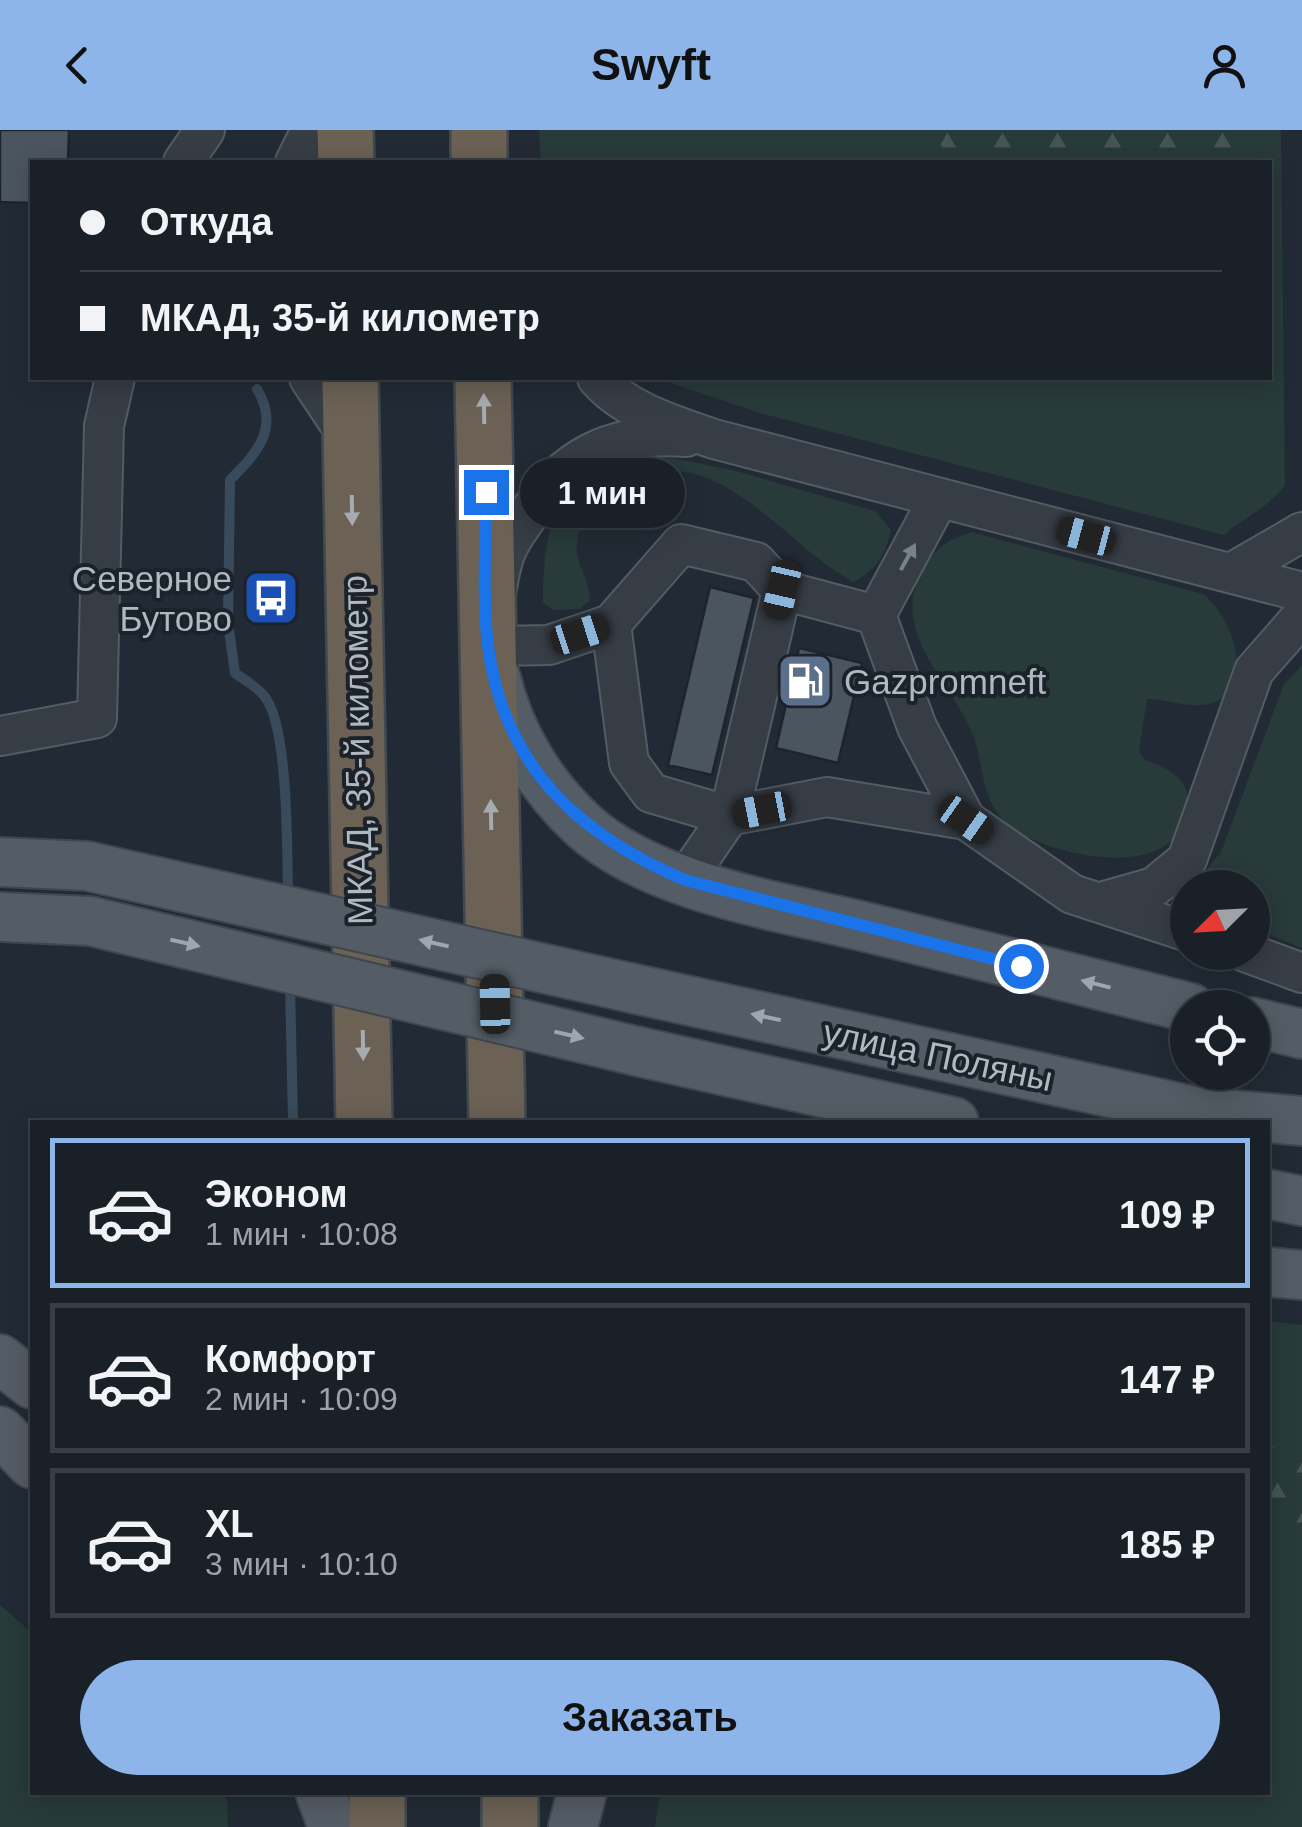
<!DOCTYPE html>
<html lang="ru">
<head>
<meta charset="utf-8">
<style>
  :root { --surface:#1a2028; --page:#272d34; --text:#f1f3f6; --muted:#9fa3a8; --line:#383e45; --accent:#8db5ea }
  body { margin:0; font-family:Arial,sans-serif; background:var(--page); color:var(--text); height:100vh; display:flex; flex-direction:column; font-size:38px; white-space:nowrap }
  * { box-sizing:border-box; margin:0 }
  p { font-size:32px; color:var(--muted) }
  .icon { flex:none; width:55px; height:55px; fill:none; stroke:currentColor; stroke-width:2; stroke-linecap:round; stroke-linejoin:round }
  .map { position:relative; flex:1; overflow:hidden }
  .drawer { position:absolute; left:30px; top:990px; width:1240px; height:675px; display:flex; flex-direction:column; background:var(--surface); border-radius:0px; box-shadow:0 5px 25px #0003,0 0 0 2px var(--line) }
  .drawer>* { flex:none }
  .guide { position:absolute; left:30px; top:30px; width:1242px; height:220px; border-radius:0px; box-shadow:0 5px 25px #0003,0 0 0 2px var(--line); display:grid; align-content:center; height:220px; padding:0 50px; background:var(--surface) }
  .needle { width:65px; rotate:246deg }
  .fabs { position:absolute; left:1170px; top:740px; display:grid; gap:20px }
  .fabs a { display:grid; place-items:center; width:100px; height:100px; border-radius:50%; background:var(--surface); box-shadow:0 5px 25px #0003,0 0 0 2px var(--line); font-size:50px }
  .end { position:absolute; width:45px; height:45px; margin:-22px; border:12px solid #1a73e8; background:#fff; box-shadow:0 0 0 5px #fff }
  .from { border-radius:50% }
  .bubble { position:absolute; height:70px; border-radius:35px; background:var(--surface); box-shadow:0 5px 25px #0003,0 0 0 2px var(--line); font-size:32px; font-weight:800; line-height:70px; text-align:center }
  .car { position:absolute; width:30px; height:60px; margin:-30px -15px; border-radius:12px; box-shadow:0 0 8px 2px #0007; background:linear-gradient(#222 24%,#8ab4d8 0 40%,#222 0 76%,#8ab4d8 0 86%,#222 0) }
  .guide b { display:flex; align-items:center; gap:35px; height:95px; font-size:38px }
  .guide b+b { border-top:2px solid var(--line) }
  .guide i { width:25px; height:25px; background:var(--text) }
  ul { padding:18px 0 0; list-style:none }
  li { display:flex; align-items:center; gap:30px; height:150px; margin:0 20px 15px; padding:0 30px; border:5px solid var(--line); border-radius:0px }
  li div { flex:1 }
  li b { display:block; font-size:38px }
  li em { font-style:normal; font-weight:800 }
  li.active { border-color:var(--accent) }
  li>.icon { width:90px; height:90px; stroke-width:1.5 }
  .cta { display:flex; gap:20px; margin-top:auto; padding:20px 50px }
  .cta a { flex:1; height:115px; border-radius:60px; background:var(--accent); color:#111; font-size:40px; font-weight:800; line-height:115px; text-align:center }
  header { display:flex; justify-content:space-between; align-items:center; height:130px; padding:0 50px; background:var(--accent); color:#111; font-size:45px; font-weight:800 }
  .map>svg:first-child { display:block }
  .grass { fill:#283a3a }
  .forest { fill:url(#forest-firs) }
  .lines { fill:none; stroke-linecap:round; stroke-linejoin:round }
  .stream { stroke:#394a5c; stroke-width:10 }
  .building { fill:#4b5560; stroke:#1d242c; stroke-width:2.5 }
  .minor-casing { stroke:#535b63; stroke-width:42 }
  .major-casing { stroke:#3f464f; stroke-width:52 }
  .highway-casing { stroke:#404850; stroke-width:60 }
  .minor { stroke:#363d45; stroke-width:38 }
  .major { stroke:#545c65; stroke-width:48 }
  .highway { stroke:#6b6154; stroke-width:55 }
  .major-bridge-casing { stroke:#3f464f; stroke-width:52; stroke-linecap:butt }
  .major-bridge { stroke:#545c65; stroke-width:48 }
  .oneway { fill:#a6abb2 }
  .oneway2 { fill:#79818a }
  .oneway3 { fill:#9ea6af }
  .route { stroke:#1a73e8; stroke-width:12 }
  .labels { text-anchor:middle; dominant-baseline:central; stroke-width:8; stroke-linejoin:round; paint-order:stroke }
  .poi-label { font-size:35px; fill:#b0b8c2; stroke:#1b222a; text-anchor:end }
  .street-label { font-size:35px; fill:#b0b8c2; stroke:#1b222a }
</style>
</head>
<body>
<header><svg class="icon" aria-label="back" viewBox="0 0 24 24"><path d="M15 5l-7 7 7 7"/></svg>Swyft<svg class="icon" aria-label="person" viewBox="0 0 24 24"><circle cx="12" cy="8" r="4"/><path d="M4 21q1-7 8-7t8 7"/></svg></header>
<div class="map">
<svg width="1302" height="1697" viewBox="0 0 1302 1697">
  <defs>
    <pattern id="forest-firs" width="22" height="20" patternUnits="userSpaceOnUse" patternTransform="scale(2.5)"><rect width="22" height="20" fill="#283a3a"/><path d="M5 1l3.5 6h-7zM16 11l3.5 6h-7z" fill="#455455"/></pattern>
  </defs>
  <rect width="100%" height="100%" fill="#222b35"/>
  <!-- grass -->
  <path class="grass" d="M539 0H1281L1285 355C1268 379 1245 386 1224 405L760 283 656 248H1270V32H541Z
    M643 322 736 341 875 381 891 400C886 424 875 442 853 452 777 410 717 305 622 353 600 363 580 387 577 412 574 434 590 449 590 470L580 479 553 480 543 473C543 389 556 348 643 322Z
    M971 402 1203 464C1231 484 1261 561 1209 574 1189 579 1167 569 1147 569L1139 622 1145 630C1183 642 1199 662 1179 701 1153 749 1037 723 1005 692 980 666 985 639 974 608 955 555 889 504 921 444 933 419 946 411 971 402Z
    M1302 535V818L1253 798 1252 758 1192 757 1221 722 1284 554Z
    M1268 1191 1302 1195V1697H655L660 1663 1268 1662Z
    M0 1475 32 1503V1662L220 1663 227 1669 228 1697H0Z"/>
  <!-- forest -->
  <path class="forest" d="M927 0H1259L1254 32H956Z
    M1268 1316 1302 1324V1407L1268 1401Z"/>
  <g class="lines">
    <!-- stream -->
    <path class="stream" d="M257 259C280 298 258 322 230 350L228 493 235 543C244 550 258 557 265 567 289 598 287 724 288 767
      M290 854 293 992"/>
  </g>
  <!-- building -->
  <path class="building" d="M0 0H69L68 32H32V73L0 72Z
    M710 457 754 468 712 645 668 635Z
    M799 518 862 533 838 633 776 618Z"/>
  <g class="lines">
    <!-- minor casing -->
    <g class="minor-casing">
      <path id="minor" d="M183 32 205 0
        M295 32 311 0
        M309 248 349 308
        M597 248C625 281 674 295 714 309L1302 462
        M939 368 876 485 917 597 966 690
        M1231 443 1302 402
        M876 485 782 460 756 432 681 414 611 494 629 633 651 663 729 686 827 667 966 690 1072 764 1188 802
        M611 494 549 515 488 516C494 487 495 452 505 424 509 412 518 400 525 390 561 326 613 302 686 307
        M0 606 97 588 104 296 115 248
        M685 750 729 686 782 460
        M1101 772 1154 757 1187 730 1254 541 1302 486
        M1245 822 1302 843"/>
    </g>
    <!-- major casing -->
    <g class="major-casing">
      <path id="major" d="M496 548C509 604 541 657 584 696 654 759 785 777 874 799 980 825 1085 851 1191 878
        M0 732 87 736
        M0 787 90 791
        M631 858 1244 992
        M1252 892 1302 904
        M636 921 954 992
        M1212 983 1302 991
        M1268 1064 1302 1071
        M1268 1142 1302 1145
        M0 1229 32 1254
        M0 1301 32 1334
        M320 1662 333 1697
        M573 1697 582 1662"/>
    </g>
    <!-- highway casing -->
    <g class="highway-casing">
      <path id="highway" d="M345 0 346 32
        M479 0V32
        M350 248 364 992
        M483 248 497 992
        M377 1662V1697
        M510 1662V1697"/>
    </g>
    <!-- minor -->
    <use href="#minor" class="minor"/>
    <!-- major -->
    <use href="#major" class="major"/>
    <!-- highway -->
    <use href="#highway" class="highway"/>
    <!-- major-bridge casing -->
    <g class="major-bridge-casing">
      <path id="major-bridge" d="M87 736 631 858
        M90 791 636 921"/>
    </g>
    <!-- major-bridge -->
    <use href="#major-bridge" class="major-bridge"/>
  </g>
  <!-- one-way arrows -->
  <defs><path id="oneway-solid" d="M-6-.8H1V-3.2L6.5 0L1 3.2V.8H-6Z" transform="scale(2.5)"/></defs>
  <g class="oneway">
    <use href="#oneway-solid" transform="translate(484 279) rotate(-91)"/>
    <use href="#oneway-solid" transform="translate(352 380) rotate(89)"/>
    <use href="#oneway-solid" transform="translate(491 685) rotate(-91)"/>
    <use href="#oneway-solid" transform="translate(363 915) rotate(89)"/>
  </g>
  <use class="oneway2" href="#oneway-solid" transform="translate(908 427) rotate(-61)"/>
  <g class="oneway3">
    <use href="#oneway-solid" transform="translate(185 813) rotate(13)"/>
    <use href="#oneway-solid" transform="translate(434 813) rotate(-167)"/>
    <use href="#oneway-solid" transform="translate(1096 854) rotate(-166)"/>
    <use href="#oneway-solid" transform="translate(766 887) rotate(-168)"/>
    <use href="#oneway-solid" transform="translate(569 905) rotate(13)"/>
  </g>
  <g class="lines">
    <!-- route -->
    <path class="route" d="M486 362C486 413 482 466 488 516 504 637 579 705 685 750L1021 836"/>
  </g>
  <!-- icons -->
  <defs>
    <g id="bus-square" transform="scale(2.875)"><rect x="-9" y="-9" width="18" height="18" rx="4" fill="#1a4fb4" stroke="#1b222a"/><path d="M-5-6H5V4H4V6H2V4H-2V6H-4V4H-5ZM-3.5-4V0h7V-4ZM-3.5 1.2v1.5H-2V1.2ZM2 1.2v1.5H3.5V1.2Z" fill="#fff"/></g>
    <g id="fuel-square" transform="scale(2.875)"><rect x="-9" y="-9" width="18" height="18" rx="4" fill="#5c6f8a" stroke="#1b222a"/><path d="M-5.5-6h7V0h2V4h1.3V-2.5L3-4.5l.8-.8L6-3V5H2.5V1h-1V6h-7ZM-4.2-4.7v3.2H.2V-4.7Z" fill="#fff"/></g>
  </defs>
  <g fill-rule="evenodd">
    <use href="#bus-square" x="271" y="468"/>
    <use href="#fuel-square" x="805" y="551"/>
  </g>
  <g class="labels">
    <!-- poi labels -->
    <g class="poi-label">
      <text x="232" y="448">Северное<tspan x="232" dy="40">Бутово</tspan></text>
      <text x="844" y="551" text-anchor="start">Gazpromneft</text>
    </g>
    <!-- street labels -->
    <g class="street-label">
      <text transform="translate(357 620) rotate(-91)">МКАД, 35-й километр</text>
      <text transform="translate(938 925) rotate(12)">улица Поляны</text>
    </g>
  </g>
</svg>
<div class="fabs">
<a><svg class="needle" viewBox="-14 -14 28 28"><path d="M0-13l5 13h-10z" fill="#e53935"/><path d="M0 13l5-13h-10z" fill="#9fa3a8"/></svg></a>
<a><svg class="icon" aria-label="locate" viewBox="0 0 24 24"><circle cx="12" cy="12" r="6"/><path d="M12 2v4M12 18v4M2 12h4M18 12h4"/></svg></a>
</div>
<i class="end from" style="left:1021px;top:836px"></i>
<i class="end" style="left:486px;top:362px"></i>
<div class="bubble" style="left:520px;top:328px;width:165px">1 мин</div>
<i class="car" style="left:1086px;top:406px;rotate:285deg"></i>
<i class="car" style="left:782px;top:460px;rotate:193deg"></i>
<i class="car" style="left:580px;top:504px;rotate:72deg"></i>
<i class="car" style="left:762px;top:680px;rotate:259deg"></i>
<i class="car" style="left:966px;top:690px;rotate:125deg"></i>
<i class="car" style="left:495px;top:874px;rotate:359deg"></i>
<div class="guide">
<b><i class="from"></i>Откуда</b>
<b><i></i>МКАД, 35-й километр</b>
</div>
<section class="drawer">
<ul>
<li class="active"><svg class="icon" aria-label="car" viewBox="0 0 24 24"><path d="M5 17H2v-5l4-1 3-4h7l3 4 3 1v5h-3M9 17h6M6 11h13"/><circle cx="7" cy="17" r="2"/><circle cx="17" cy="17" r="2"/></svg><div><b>Эконом</b><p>1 мин · 10:08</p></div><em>109 ₽</em></li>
<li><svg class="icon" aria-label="car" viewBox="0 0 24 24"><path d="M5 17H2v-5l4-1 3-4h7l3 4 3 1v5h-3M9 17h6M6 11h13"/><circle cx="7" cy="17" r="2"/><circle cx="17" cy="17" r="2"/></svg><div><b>Комфорт</b><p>2 мин · 10:09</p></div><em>147 ₽</em></li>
<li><svg class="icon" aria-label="car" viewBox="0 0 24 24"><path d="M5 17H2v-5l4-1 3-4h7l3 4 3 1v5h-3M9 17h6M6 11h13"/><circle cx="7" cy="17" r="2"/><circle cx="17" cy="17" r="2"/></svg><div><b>XL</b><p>3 мин · 10:10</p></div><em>185 ₽</em></li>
</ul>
<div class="cta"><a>Заказать</a></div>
</section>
</div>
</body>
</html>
